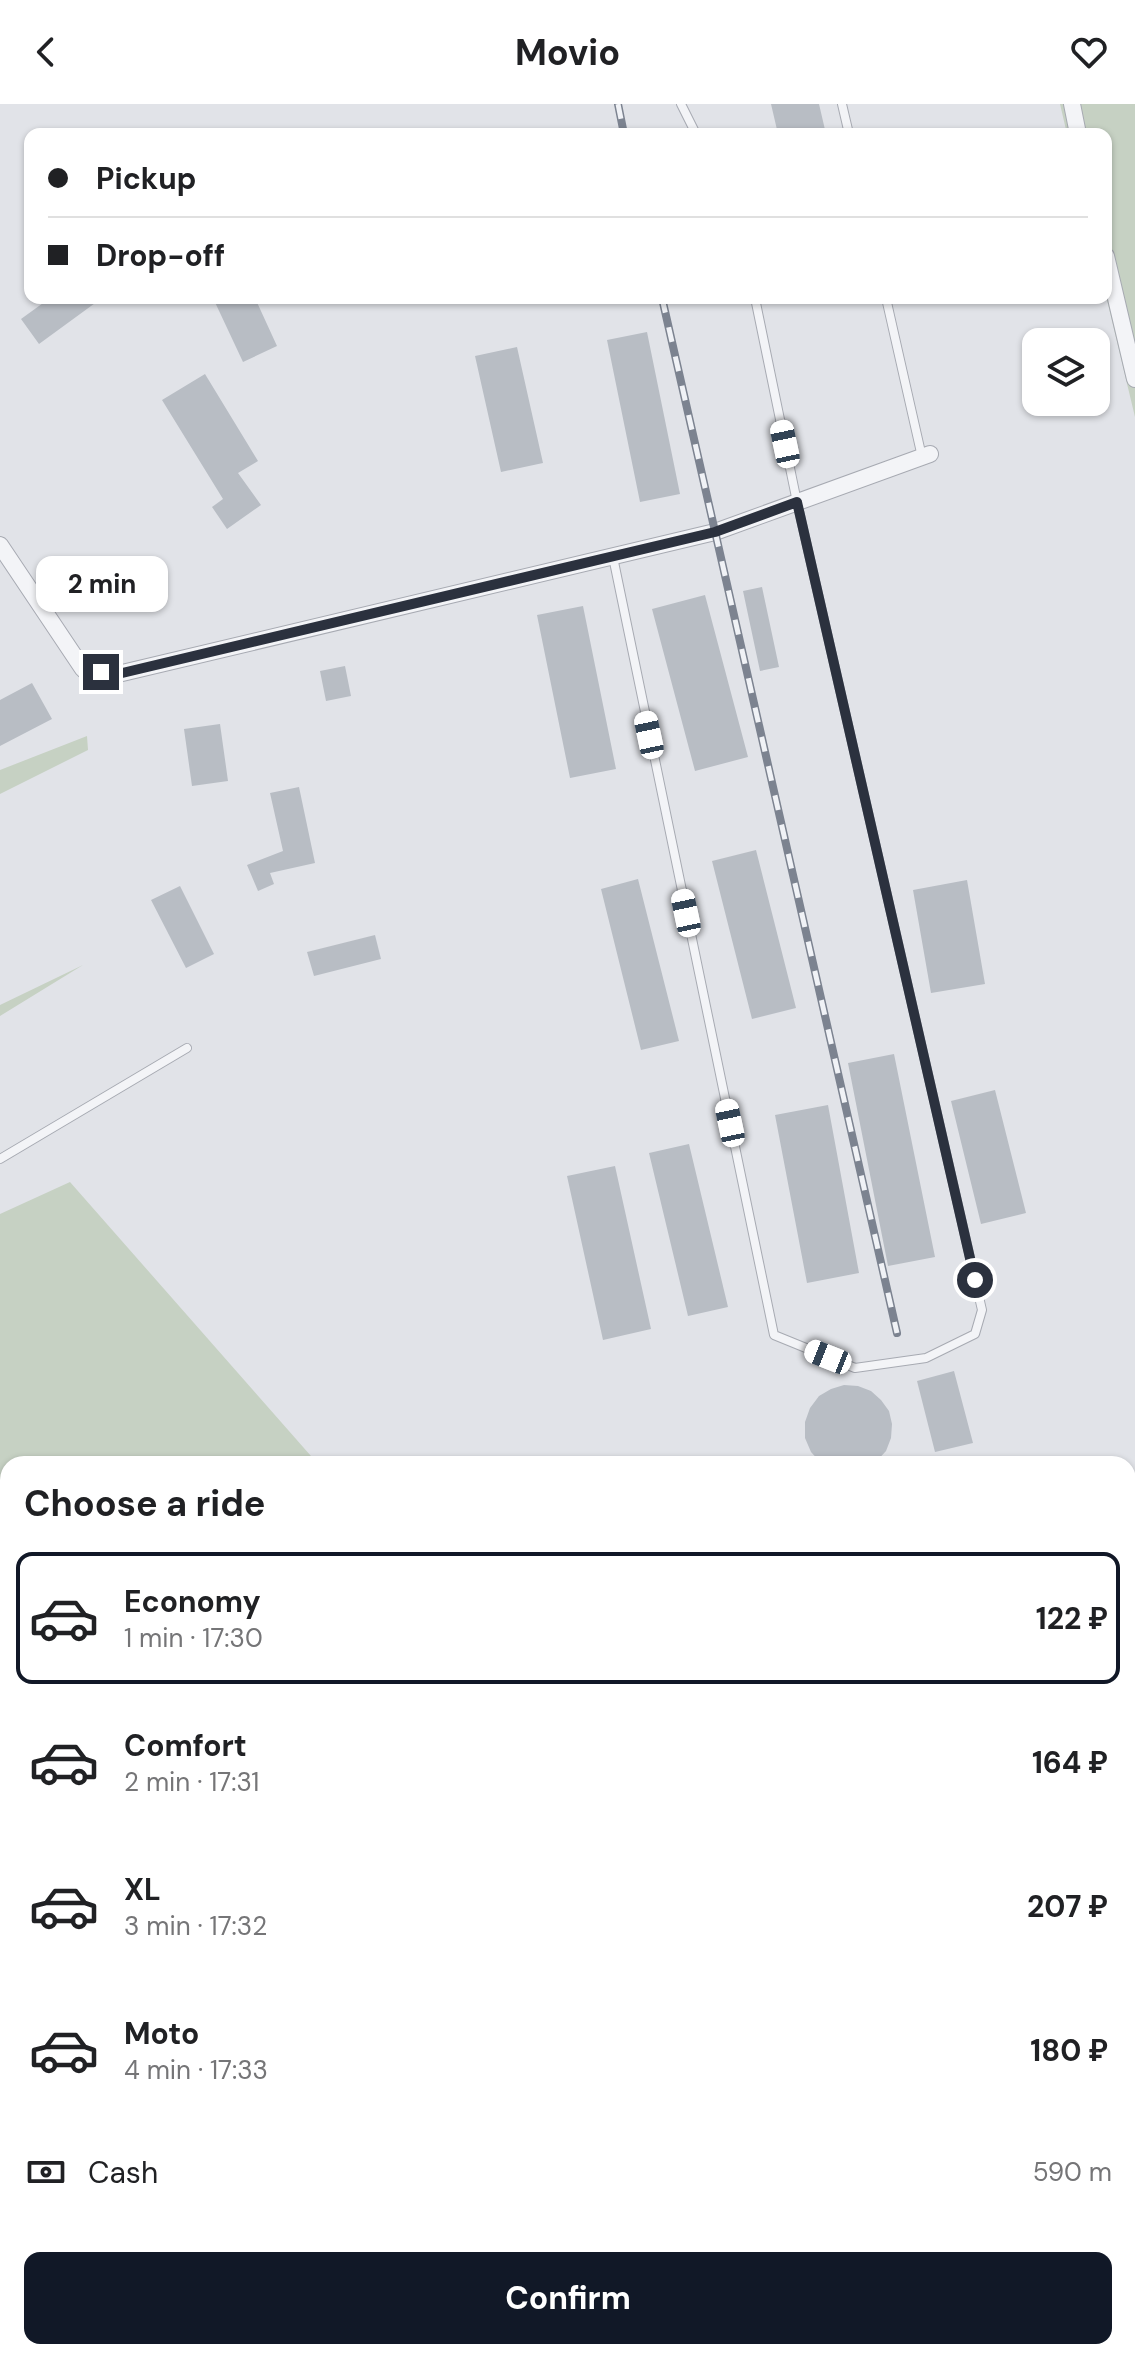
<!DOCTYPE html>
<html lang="en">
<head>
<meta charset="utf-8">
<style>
  :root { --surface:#fff; --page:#f6f6f6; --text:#202124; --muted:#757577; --line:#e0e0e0; --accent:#111827 }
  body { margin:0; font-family:"DM Sans",sans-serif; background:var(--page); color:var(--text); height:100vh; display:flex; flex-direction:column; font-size:30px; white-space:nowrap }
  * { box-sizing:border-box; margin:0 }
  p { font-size:26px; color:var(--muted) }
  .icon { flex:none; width:44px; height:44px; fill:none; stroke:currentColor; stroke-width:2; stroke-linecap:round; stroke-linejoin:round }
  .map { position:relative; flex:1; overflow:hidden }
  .details { position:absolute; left:0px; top:1352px; width:1136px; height:904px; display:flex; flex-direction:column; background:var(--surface); border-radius:24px 24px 0 0; box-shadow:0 2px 6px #0004 }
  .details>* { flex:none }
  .banner { position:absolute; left:24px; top:24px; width:1088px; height:176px; border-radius:16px; box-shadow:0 2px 6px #0004; display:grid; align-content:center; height:176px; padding:0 24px; background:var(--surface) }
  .controls { position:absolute; left:1022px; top:224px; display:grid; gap:16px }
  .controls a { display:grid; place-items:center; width:88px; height:88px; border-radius:16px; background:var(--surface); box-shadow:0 2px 6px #0004; font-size:40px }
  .end { position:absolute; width:36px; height:36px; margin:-18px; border:10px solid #2b313e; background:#fff; box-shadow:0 0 0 4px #fff }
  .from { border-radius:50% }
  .bubble { position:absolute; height:56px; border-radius:16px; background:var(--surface); box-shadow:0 2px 6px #0004; font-size:26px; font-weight:700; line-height:56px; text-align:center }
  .car { position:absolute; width:24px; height:48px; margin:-24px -12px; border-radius:10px; box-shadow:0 0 6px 2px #0007; background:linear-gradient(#fff 24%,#345 0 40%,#fff 0 76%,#345 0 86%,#fff 0) }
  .banner b { display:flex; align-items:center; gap:28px; height:76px; font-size:30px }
  .banner b+b { border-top:2px solid var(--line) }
  .banner i { width:20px; height:20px; background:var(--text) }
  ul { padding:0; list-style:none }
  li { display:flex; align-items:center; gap:24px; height:132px; margin:0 16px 12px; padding:0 8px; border:4px solid transparent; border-radius:16px }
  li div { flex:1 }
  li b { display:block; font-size:30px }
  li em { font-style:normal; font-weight:700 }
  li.active { border-color:var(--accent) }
  li>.icon { width:72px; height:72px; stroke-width:1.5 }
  h2 { padding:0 24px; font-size:36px; line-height:96px }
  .pay { display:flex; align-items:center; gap:20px; height:88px; padding:0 24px; font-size:30px }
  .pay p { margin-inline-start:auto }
  .cta { display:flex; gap:16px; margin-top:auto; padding:16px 24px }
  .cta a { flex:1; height:92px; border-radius:16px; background:var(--accent); color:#fff; font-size:32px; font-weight:700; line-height:92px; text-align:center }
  header { display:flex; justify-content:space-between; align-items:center; height:104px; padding:0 24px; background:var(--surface); font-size:36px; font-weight:700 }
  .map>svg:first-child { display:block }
  .green { fill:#c6d1c3 }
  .building { fill:#b8bdc4 }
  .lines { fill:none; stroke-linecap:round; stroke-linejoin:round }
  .service-casing { stroke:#a7aab2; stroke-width:10 }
  .minor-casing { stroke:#a7aab2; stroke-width:18 }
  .tertiary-casing { stroke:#a7aab2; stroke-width:20 }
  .path { stroke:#bfc1c7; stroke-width:3; stroke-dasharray:6 6; stroke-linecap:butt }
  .service { stroke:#f3f4f7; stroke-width:8 }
  .minor { stroke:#f3f4f7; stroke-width:16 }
  .tertiary { stroke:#f3f4f7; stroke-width:18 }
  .rail-casing { stroke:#7c8390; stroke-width:8 }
  .rail { stroke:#f0f2f6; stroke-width:5; stroke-dasharray:15; stroke-linecap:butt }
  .route { stroke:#2b313e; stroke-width:10 }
</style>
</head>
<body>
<header><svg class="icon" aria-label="back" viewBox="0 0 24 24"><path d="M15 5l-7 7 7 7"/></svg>Movio<svg class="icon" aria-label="heart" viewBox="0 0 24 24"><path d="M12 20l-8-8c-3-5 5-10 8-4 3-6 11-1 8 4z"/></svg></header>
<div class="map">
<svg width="1135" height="2256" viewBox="0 0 1135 2256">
  <rect width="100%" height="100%" fill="#e1e3e8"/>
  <!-- green -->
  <path class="green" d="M1060 0H1135V313L1106 192V30H1067Z
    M87 632 88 646 0 690V666Z
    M83 861 0 912V901Z
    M70 1078 318 1360H8V2077L0 2068V1110Z
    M1135 1517V2256H266L233 2248H1128V1519Z
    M0 2136 8 2144V2248H127L140 2256H0Z"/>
  <!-- building -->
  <path class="building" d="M771 0H819L826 30H778Z
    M50 194H102L39 240 21 215Z
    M213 194H255L277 242 243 258Z
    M647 228 680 390 640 398 607 236Z
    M517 243 543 359 501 368 475 252Z
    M205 270 258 357 238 369 261 401 227 425 212 403 223 395 162 296Z
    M762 483 779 563 760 567 743 487Z
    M705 491 748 653 695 667 652 505Z
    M583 502 616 665 570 674 537 511Z
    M345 562 351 592 326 597 320 567Z
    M32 579 52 615 0 642V596Z
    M220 620 228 677 192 682 184 625Z
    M299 683 315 759 270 769 274 780 258 787 247 761 283 747 270 689Z
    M756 746 796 904 752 915 712 757Z
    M638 775 679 937 641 946 601 785Z
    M967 776 985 880 931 889 913 786Z
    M180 782 214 850 186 864 151 796Z
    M375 831 381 855 314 872 307 848Z
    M894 950 935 1153 888 1162 848 959Z
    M995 986 1026 1109 981 1120 951 997Z
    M828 1001 859 1169 807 1179 775 1011Z
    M689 1040 728 1203 688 1212 649 1049Z
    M615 1062 651 1225 603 1236 567 1072Z
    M954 1267 973 1339 935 1348 917 1277Z
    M844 1281 858 1282 871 1287 881 1296 889 1307 892 1320 891 1334 886 1347 874 1360H822L811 1348 805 1334V1318L810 1304 819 1292 831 1285Z"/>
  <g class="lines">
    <!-- service casing -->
    <g class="service-casing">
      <path id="service" d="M681 0 696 30
        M842 0 849 30
        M886 194 922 353
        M613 453 774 1231 855 1264 926 1254 975 1230 982 1206 797 398 755 194
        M0 1055 187 944"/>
    </g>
    <!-- minor casing -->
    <g class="minor-casing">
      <path id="minor" d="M1072 0 1078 30
        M1106 152 1135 275
        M0 441 83 565 118 570 715 428 930 350"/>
    </g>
    <!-- tertiary casing -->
    <g class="tertiary-casing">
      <path id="tertiary" d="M0 2120 8 2131
        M157 2248 171 2256"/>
    </g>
    <!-- path -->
    <path class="path" d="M0 2082 8 2091
      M221 2248 245 2256"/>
    <!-- service -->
    <use href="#service" class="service"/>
    <!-- minor -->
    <use href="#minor" class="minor"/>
    <!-- tertiary -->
    <use href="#tertiary" class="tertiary"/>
    <!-- rail casing -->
    <g class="rail-casing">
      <path id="rail" d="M618 0 624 30
        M662 194 897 1229"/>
    </g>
    <!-- rail -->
    <use href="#rail" class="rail"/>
  </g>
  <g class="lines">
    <!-- route -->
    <path class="route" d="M101 568 118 570 715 428 797 398 975 1176"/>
  </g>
</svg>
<div class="controls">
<a><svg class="icon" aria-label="layers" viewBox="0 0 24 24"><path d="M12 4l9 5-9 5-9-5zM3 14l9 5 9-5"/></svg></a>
</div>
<i class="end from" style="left:975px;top:1176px"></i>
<i class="end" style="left:101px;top:568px"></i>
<div class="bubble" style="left:36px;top:452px;width:132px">2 min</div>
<i class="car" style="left:785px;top:340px;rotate:348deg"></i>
<i class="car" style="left:649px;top:631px;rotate:348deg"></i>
<i class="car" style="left:686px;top:809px;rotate:348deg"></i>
<i class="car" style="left:730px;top:1019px;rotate:348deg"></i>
<i class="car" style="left:828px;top:1253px;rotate:292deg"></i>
<div class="banner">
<b><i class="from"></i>Pickup</b>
<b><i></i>Drop-off</b>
</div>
<section class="details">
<h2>Choose a ride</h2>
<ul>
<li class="active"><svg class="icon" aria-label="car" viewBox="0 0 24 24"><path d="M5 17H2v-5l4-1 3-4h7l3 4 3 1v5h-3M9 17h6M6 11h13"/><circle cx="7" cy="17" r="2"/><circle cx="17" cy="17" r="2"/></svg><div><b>Economy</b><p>1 min · 17:30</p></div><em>122 ₽</em></li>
<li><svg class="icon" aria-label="car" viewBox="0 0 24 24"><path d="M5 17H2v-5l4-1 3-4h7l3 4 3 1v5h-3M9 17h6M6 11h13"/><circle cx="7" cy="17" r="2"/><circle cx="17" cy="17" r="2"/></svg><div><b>Comfort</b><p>2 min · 17:31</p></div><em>164 ₽</em></li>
<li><svg class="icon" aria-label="car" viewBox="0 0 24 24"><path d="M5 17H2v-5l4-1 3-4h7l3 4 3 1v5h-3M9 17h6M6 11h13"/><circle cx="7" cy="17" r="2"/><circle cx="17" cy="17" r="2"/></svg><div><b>XL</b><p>3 min · 17:32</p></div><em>207 ₽</em></li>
<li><svg class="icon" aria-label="car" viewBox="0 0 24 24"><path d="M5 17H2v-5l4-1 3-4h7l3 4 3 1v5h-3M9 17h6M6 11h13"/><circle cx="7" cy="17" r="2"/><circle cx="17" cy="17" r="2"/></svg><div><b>Moto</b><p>4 min · 17:33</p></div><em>180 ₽</em></li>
</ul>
<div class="pay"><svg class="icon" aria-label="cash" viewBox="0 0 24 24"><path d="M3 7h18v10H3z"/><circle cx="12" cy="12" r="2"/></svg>Cash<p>590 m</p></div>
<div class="cta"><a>Confirm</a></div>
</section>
</div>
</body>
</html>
